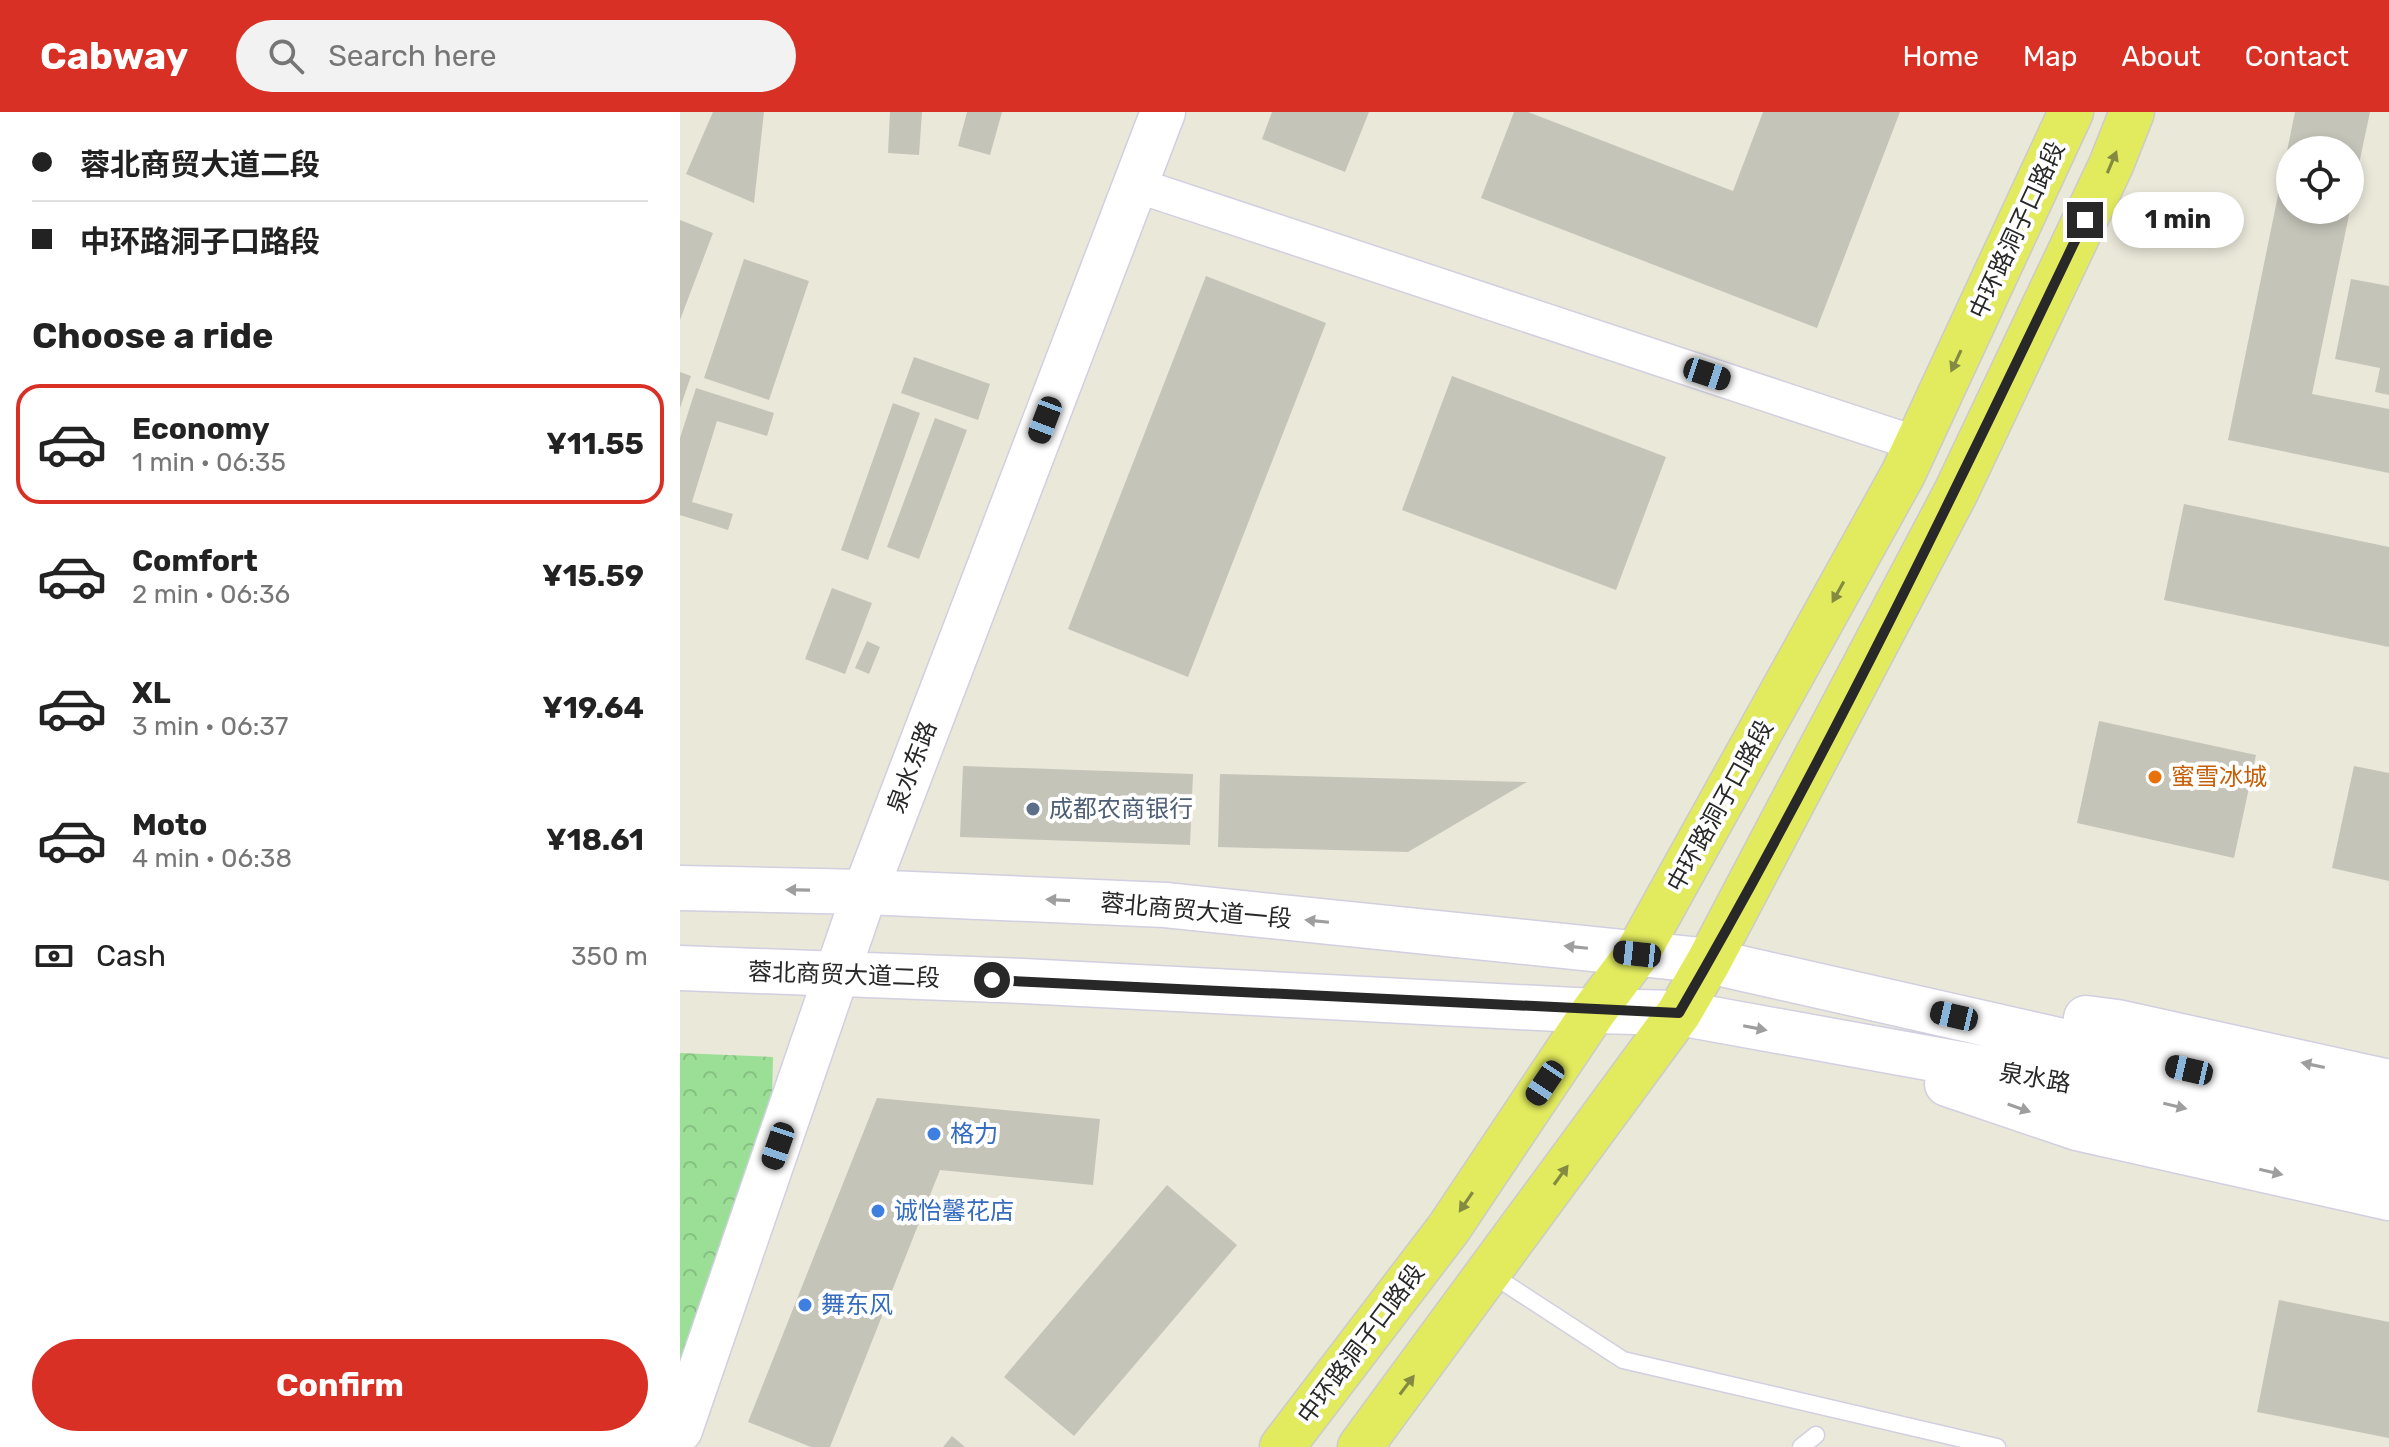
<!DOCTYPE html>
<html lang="en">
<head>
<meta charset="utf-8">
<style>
  :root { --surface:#fff; --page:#f2f2f2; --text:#222; --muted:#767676; --line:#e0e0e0; --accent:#d93025 }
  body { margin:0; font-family:Rubik,"Noto Sans SC",sans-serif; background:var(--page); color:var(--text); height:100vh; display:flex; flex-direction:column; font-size:30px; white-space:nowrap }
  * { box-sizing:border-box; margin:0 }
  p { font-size:26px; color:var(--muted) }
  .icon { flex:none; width:44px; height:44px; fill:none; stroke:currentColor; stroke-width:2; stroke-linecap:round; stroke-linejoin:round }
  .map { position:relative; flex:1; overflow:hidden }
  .details { display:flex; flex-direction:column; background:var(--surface); width:680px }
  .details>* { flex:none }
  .banner { display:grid; align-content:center; height:176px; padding:0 32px; background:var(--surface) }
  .buttons { position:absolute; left:1596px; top:24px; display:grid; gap:16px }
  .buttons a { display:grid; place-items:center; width:88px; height:88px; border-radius:50%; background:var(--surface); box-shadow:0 4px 12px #0003; font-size:40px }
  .end { position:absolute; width:36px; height:36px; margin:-18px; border:10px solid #282828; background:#fff; box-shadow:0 0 0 4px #fff }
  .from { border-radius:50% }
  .bubble { position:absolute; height:56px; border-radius:28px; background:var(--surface); box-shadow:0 4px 12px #0003; font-size:26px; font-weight:700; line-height:56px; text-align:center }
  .car { position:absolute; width:24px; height:48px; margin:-24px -12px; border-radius:10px; box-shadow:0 0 6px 2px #0007; background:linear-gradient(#222 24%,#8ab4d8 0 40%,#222 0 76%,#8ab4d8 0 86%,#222 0) }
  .banner b { display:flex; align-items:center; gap:28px; height:76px; font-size:30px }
  .banner b+b { border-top:2px solid var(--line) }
  .banner i { width:20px; height:20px; background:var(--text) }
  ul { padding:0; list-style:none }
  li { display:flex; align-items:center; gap:24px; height:120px; margin:0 16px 12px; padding:0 16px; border:4px solid transparent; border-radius:24px }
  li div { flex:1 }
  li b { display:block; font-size:30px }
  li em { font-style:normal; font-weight:700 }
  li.active { border-color:var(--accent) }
  li>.icon { width:72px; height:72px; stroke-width:1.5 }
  h2 { padding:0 32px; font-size:36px; line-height:96px }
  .pay { display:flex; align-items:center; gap:20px; height:88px; padding:0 32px; font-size:30px }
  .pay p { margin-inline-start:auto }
  .action { display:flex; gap:16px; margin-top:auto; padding:16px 32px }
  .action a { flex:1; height:92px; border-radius:48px; background:var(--accent); color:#fff; font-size:32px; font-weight:700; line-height:92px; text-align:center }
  header { display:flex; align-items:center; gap:48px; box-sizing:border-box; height:112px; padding:0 40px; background:var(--accent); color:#fff }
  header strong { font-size:38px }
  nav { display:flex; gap:44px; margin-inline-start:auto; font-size:28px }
  .search { width:560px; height:72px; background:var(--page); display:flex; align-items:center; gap:20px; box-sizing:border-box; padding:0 28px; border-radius:44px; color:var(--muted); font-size:30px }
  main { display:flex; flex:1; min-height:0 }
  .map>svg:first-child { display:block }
  .park { fill:url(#park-crowns) }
  .building { fill:#c5c4b9 }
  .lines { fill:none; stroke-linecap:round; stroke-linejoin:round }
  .lane-casing { stroke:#d1cfe0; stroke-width:19 }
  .street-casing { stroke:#d1cfe0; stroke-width:37 }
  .secondary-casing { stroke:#d1cfe0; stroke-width:47 }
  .primary-casing { stroke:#cbcbcb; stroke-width:47 }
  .lane { stroke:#fff; stroke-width:16 }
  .street { stroke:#fff; stroke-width:34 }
  .secondary { stroke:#fff; stroke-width:44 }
  .primary { stroke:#e2eb5e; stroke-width:44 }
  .oneway { fill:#858a43 }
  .oneway2 { fill:#9e9e9e }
  .route { stroke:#282828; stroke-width:10 }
  .food-dot { fill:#e8710a; stroke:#fff; stroke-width:3 }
  .service-dot { fill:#5c6f8a; stroke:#fff; stroke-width:3 }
  .shop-dot { fill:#3f7fe0; stroke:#fff; stroke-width:3 }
  .labels { text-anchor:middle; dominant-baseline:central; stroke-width:8; stroke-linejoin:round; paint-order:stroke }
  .street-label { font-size:24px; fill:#282828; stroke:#fff }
  .food-label { font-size:24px; fill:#c56008; stroke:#fff; text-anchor:start }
  .service-label { font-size:24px; fill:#4e5e75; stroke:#fff; text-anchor:start }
  .shop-label { font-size:24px; fill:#366cbe; stroke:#fff; text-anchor:start }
</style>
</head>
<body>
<header>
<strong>Cabway</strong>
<div class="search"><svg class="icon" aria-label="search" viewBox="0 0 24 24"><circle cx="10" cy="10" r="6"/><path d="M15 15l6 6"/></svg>Search here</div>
<nav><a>Home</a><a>Map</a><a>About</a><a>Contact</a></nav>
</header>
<main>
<section class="details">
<div class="banner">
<b><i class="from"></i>蓉北商贸大道二段</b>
<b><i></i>中环路洞子口路段</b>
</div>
<h2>Choose a ride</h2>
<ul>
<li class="active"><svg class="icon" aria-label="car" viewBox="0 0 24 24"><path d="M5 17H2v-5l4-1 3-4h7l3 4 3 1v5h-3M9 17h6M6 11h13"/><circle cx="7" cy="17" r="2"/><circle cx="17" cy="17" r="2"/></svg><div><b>Economy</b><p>1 min · 06:35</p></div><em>¥11.55</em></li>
<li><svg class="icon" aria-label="car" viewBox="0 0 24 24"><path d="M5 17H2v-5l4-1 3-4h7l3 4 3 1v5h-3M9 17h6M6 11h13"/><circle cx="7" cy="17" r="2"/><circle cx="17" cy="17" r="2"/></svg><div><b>Comfort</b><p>2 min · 06:36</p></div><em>¥15.59</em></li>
<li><svg class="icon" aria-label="car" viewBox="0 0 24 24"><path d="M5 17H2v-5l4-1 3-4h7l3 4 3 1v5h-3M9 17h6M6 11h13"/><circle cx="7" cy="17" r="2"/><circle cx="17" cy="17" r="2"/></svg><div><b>XL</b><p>3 min · 06:37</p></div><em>¥19.64</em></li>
<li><svg class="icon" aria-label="car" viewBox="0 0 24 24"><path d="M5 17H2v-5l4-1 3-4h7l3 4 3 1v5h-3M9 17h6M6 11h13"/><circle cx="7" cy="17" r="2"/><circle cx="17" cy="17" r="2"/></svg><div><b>Moto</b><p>4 min · 06:38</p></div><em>¥18.61</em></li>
</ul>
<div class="pay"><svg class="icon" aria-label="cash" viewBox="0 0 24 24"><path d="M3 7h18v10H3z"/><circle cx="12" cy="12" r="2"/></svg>Cash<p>350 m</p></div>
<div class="action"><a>Confirm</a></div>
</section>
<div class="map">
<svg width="1709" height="1335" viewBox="0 0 1709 1335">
  <defs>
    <pattern id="park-crowns" width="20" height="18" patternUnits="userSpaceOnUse" patternTransform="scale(2)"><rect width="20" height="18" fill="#9bdf97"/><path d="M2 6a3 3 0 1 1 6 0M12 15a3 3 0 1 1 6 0" fill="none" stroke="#86bf82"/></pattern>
  </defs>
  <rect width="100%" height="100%" fill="#eae8d9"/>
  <!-- park -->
  <path class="park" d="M0 941 93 945 91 1024 0 1268Z"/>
  <!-- building -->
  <path class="building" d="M33 0H84L74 91 6 62Z
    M210 0H242L239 43 208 41Z
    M287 0H322L310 43 278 34Z
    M592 0H689L665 60 582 27Z
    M834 0H848L1053 79 1083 0H1220L1137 216 801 86Z
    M1615 0H1690L1671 90 1670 38H1610V98H1670L1632 282 1709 297V361L1548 328Z
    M0 108 33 121 0 208Z
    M64 147 129 169 89 288 24 266Z
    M526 164 646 211 508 565 388 517Z
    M1671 167 1709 174V283L1695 280 1700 256 1655 247Z
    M234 245 310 272 298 308 221 281Z
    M0 260 11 264 0 296Z
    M772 264 986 345 936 478 722 398Z
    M16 276 94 301 87 324 37 309 12 390 53 402 48 418 0 403V326Z
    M213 291 240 301 188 448 161 438Z
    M255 306 287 318 239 447 207 435Z
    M1504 392 1709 435V535L1484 488Z
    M152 476 192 491 165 562 125 547Z
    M187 529 200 535 189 562 175 556Z
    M1419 609 1576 643 1554 746 1397 711Z
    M283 654 513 662 510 733 280 725Z
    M1674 654 1709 661V769L1652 756Z
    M540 662 847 670 728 740 538 735Z
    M197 986 420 1007 413 1073 260 1058 150 1335H131L68 1310Z
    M487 1073 557 1133 394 1324 324 1265Z
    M1599 1188 1709 1210V1326L1577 1300Z
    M272 1324 285 1335H263Z"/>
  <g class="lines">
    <!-- lane casing -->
    <g class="lane-casing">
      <path id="lane" d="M811 1162 943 1248 1317 1335
        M1121 1335 1136 1323"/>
    </g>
    <!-- street casing -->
    <g class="street-casing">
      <path id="street" d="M456 73 1237 332"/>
    </g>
    <!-- secondary casing -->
    <g class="secondary-casing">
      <path id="secondary" d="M0 776 185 780 485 793 1029 849 1709 1003
        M0 856 343 869 914 899 999 901 1419 977 1709 1042
        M1406 906 1437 910 1709 970
        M1267 972 1397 1016 1709 1086
        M0 1318 185 780 483 0"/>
    </g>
    <!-- primary casing -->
    <g class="primary-casing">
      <path id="primary" d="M602 1335 769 1116 914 899 957 842 1223 362 1391 0
        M680 1335 999 901 1029 849 1276 380 1431 53 1452 0"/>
    </g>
    <!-- lane -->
    <use href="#lane" class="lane"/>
    <!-- street -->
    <use href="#street" class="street"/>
    <!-- secondary -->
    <use href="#secondary" class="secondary"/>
    <!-- primary -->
    <use href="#primary" class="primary"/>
  </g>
  <!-- one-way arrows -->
  <defs><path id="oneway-solid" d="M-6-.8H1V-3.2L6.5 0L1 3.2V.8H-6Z" transform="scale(2)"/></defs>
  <g class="oneway">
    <use href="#oneway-solid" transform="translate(1432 50) rotate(-67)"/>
    <use href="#oneway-solid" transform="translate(1276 249) rotate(115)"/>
    <use href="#oneway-solid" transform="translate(1158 480) rotate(119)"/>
    <use href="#oneway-solid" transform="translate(881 1063) rotate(-54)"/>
    <use href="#oneway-solid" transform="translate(786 1090) rotate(124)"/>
    <use href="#oneway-solid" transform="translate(727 1273) rotate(-53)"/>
  </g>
  <g class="oneway2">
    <use href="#oneway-solid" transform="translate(118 778) rotate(-179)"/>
    <use href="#oneway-solid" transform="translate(378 788) rotate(-177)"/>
    <use href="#oneway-solid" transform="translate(637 809) rotate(-174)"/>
    <use href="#oneway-solid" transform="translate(896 835) rotate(-174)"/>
    <use href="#oneway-solid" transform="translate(1075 916) rotate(11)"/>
    <use href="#oneway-solid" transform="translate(1633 953) rotate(-168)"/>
    <use href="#oneway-solid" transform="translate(1495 994) rotate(13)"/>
    <use href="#oneway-solid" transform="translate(1339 996) rotate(19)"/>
    <use href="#oneway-solid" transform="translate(1591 1060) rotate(13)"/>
  </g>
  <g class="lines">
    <!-- route -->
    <path class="route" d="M312 868 999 901C1148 644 1277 376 1405 108"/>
  </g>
  <!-- markers -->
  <circle class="food-dot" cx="1475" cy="665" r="8"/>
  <circle class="service-dot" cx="353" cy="697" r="8"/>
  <g class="shop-dot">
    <circle cx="254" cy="1022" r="8"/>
    <circle cx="198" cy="1099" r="8"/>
    <circle cx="125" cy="1193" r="8"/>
  </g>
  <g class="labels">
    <!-- street labels -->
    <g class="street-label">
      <text transform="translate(1337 118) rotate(-65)">中环路洞子口路段</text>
      <text transform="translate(232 655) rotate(-69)">泉水东路</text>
      <text transform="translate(1040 694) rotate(-61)">中环路洞子口路段</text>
      <text transform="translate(516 799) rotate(5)">蓉北商贸大道一段</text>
      <text transform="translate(164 863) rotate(2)">蓉北商贸大道二段</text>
      <text transform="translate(1355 966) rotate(10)">泉水路</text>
      <text transform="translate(681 1232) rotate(-53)">中环路洞子口路段</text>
    </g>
    <!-- food labels -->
    <g class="food-label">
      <text x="1491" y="665">蜜雪冰城</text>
    </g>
    <!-- service labels -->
    <g class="service-label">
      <text x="369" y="697">成都农商银行</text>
    </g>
    <!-- shop labels -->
    <g class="shop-label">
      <text x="270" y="1022">格力</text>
      <text x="214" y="1099">诚怡馨花店</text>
      <text x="141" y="1193">舞东风</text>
    </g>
  </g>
</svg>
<div class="buttons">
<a><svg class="icon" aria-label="locate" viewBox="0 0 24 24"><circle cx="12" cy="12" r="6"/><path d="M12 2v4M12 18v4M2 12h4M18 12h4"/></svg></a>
</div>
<i class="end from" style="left:312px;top:868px"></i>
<i class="end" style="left:1405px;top:108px"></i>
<div class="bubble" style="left:1432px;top:80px;width:132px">1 min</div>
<i class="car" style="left:1027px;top:262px;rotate:108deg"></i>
<i class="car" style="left:365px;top:308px;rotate:201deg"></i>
<i class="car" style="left:957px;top:842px;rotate:276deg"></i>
<i class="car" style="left:1274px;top:904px;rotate:283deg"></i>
<i class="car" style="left:1509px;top:958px;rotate:283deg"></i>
<i class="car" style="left:865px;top:971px;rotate:214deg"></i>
<i class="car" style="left:98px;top:1034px;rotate:199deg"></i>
</div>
</main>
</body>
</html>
